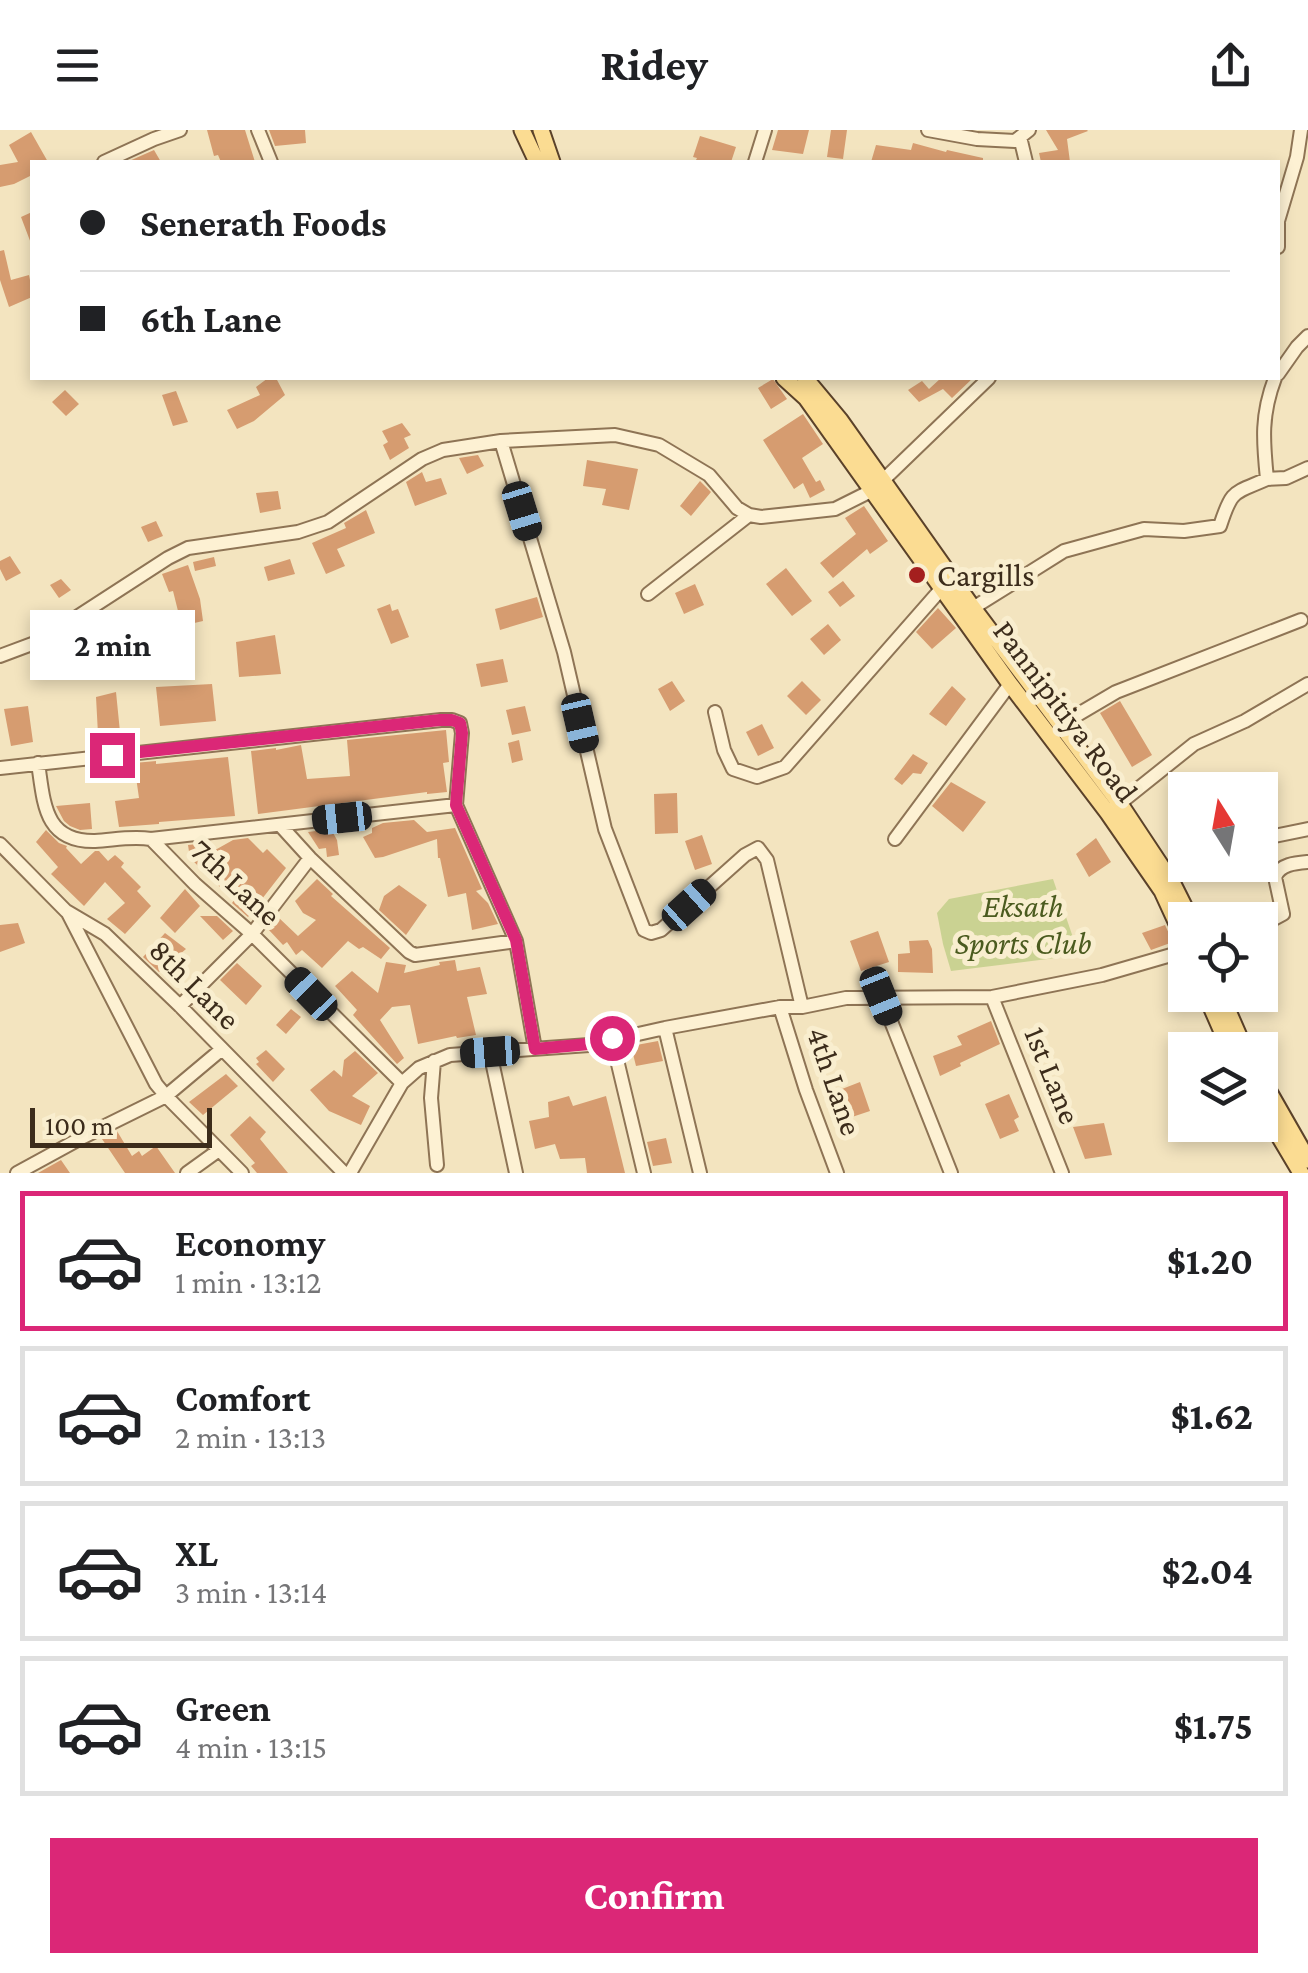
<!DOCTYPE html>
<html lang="en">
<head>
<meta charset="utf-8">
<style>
  :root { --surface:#fff; --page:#f6f6f6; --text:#202124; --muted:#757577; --line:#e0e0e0; --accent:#db2777 }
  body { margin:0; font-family:"Crimson Pro",serif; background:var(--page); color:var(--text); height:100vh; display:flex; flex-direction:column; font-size:38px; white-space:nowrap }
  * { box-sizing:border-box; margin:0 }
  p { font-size:32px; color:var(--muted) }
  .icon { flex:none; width:55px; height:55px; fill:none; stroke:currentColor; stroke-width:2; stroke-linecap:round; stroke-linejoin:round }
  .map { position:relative; height:1043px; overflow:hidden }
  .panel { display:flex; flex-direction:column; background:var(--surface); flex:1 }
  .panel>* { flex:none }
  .guide { position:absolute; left:30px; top:30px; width:1250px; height:220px; border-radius:0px; box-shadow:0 5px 15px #0003; display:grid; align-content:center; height:220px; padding:0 50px; background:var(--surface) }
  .needle { width:65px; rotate:349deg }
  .tools { position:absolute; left:1168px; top:642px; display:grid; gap:20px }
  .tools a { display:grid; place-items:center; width:110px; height:110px; border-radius:0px; background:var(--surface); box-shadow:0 5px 15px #0003; font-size:50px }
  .scale { position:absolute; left:30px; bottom:25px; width:182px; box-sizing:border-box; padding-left:10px; border:5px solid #3c2c1b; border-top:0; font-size:28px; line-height:35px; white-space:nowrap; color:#3c2c1b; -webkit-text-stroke:8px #f9eecf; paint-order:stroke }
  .end { position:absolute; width:45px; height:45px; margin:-22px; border:12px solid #db2777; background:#fff; box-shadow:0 0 0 5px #fff }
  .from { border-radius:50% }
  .bubble { position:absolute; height:70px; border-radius:0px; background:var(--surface); box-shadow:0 5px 15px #0003; font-size:32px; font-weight:700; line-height:70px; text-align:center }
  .car { position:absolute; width:30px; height:60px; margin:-30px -15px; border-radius:12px; box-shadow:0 0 8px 2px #0007; background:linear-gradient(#222 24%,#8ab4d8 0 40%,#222 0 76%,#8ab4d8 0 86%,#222 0) }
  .guide b { display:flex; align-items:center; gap:35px; height:95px; font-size:38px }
  .guide b+b { border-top:2px solid var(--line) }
  .guide i { width:25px; height:25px; background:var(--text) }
  ul { padding:18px 0 0; list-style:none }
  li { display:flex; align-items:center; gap:30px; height:140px; margin:0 20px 15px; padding:0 30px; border:5px solid var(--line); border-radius:0px }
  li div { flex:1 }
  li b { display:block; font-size:38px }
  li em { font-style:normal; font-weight:700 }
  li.on { border-color:var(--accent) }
  li>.icon { width:90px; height:90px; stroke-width:1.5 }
  .action { display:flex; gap:20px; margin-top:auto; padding:20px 50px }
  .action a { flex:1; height:115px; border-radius:0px; background:var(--accent); color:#fff; font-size:40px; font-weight:700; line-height:115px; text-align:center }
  header { display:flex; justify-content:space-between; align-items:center; height:130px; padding:0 50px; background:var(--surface); font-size:45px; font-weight:700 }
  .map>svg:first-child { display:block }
  .green { fill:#cad292 }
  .building { fill:#d69c70 }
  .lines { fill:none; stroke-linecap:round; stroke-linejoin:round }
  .minor-casing { stroke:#8e7455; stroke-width:16 }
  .major-casing { stroke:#5b422a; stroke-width:19 }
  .minor { stroke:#fdf1d3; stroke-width:12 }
  .major { stroke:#fbdc92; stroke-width:15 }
  .route { stroke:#db2777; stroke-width:12 }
  .poi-dot { fill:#a41f1e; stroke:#f9eecf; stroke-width:4 }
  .labels { text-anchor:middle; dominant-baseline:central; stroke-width:10; stroke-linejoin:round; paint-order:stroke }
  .poi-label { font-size:32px; fill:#3c2c1b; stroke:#f9eecf; text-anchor:start }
  .street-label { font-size:32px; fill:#3c2c1b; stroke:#f9eecf }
  .park-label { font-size:32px; font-style:italic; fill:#4b5b1f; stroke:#f9eecf }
</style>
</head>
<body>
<header><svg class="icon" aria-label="menu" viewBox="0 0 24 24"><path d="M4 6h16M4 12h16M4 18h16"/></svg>Ridey<svg class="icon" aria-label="share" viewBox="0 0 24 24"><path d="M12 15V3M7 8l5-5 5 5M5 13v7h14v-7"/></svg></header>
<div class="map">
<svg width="1308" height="1043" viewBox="0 0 1308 1043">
  <rect width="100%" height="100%" fill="#f3e4bf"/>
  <!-- green -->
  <path class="green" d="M1053 749 1079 825 951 841 943 814 937 783 949 769Z"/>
  <!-- building -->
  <path class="building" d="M207 0H245L255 32H221L218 25 214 26Z
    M269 0H305L306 13 275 16Z
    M778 0H809L803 24 772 20Z
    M831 0H847L843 29 827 27Z
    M1046 0H1087L1088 1 1067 9 1070 32H1041L1039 23 1058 20Z
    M31 2 48 32H32V45L14 54 0 57V35L18 32 9 15Z
    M700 6 736 17 731 32H695L697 28 693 27Z
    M913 13 946 22 947 20 983 28V32H871L876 15 911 20Z
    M154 20 161 32H127Z
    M32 82V116L21 87Z
    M4 120 11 150 29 145 32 160V167L9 177 0 150V121Z
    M268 248H276L285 265 254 291 237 299 227 280 260 265 256 257Z
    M941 248H973L952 268 943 259 919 272 908 260 922 251 929 259Z
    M773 249 787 269 771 279 758 258Z
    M65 260 79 274 66 286 52 272Z
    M176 261 188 292 173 296 162 265Z
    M803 284 823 314 802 328 816 352 820 350 825 360 810 368 803 353 794 359 763 310Z
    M402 293 411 305 404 308 409 318 390 330 383 315 388 312 382 301Z
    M478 325 484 336 467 344 459 328Z
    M587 330 638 339 629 380 602 375 606 359 583 356Z
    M422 342 426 352 441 348 447 364 415 376 406 352Z
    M700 351 711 362 691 386 680 376Z
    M278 361 281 379 260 383 256 363Z
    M864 376 888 411 870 424 867 419 833 448 820 433 856 404 845 388Z
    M366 380 375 403 337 419 345 436 326 444 312 413 346 398 344 393Z
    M156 391 163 406 148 412 141 397Z
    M10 426 21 443 6 451 0 439V431Z
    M214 427 216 436 195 441 193 432Z
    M290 429 295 444 268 451 264 437Z
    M188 435 200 469 203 491 177 497 172 483 178 481 173 461 169 462 162 444Z
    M786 438 812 471 792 486 766 454Z
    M61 449 71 460 59 468 50 455Z
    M843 451 855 466 840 477 828 462Z
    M695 454 704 475 684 484 675 463Z
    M537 467 543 487 500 500 495 479Z
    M390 474 392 481 398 479 409 507 391 514 377 479Z
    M938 478 956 498 932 519 916 502Z
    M828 494 841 510 824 525 810 509Z
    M275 505 281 544 239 547 236 512Z
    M178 506 183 519 161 526 157 513Z
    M84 509 94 533 77 539 67 514Z
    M503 529 508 552 481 557 476 534Z
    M672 551 685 571 670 581 658 559Z
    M802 551 821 570 806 585 787 566Z
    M212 554 216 591 160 596 156 557Z
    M952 556 966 569 946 596 929 584Z
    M116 562 120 602 98 604 96 567Z
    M1120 571 1152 625 1132 637 1100 583Z
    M28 576 33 612 11 616 4 579Z
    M525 576 531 601 512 605 506 580Z
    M762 594 774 618 758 626 746 602Z
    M446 600 449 632 443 633 447 662 427 664V662L258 684 251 621 276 618V620L301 615 307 649 350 646 347 610Z
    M519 610 523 630 512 633 508 613Z
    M913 624 928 633 921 644 913 643 902 655 894 649Z
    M228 627 235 686 159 692V694L119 697 115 671 139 668 134 633 156 631V634Z
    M951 652 986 672 963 702 932 676Z
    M677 663 678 703 655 704 654 664Z
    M90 673 92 699 80 700 70 696 64 691 56 676Z
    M414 690 427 702 455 698 482 759 476 761 488 773 498 794 472 800 466 763 448 767 440 728H438L437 709 383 727 375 728 363 707 372 703V698L383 693Z
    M331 699 337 710 339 725 327 727 326 718 319 719 308 702Z
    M46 700 59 713 67 716 66 718 81 734 95 721H99L108 731 115 725 124 733 121 737 141 757 137 761 151 776 125 804 107 789 125 773 105 752 84 776 51 744 58 737 36 712Z
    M702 705 712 734 695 740 685 711Z
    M248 708 263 723 267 719 286 738 248 787 232 773 236 768 224 761 190 728 188 715 208 713V724L233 710Z
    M1096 708 1111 732 1089 747 1076 724Z
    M317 749 333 764 331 766 390 818 381 829 363 817 359 819 348 811 322 838 302 820 296 825 287 812 283 815 268 799 278 787 298 806 316 790 303 783 295 771Z
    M399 755 427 775 406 805 379 780 384 766Z
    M185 759 200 776 175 803 160 788Z
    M200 786H217L233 801 223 810Z
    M18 793 25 813 0 822V795Z
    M1165 795 1173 812 1151 820 1142 803Z
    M878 801 889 832 861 841 850 811Z
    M165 803 186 819 159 842 143 827Z
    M928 810 932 819 933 843 898 842V824L910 823 909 811Z
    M455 830 457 841 480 837 487 864 467 867 476 905 457 908 456 906 418 914 410 875 392 877 380 890 404 928 397 934 353 885 357 880 335 856 352 841 378 863 386 832 406 835 404 843 440 835 439 832Z
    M237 833 262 856 246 875 220 850Z
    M291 879 301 887 286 904 276 895Z
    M991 891 1000 914 960 933 961 936 940 946 933 926 962 915 957 906Z
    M658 911 663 931 636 936 631 916Z
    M266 920 285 939 273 952 256 934 259 932 256 928Z
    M355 921 378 943 352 966 370 976 361 995 329 981 310 960 334 940 342 947 344 930Z
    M226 944 238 956 203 985 189 972Z
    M860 952 870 981 834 993 829 981 845 974 842 959Z
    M1009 964 1019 987 1014 990 1019 1001 1000 1009 985 974Z
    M569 966 573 976 606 966 625 1043H587L585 1028 560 1029 555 1014 535 1019 529 991 549 987 548 972Z
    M250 986 266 1002 260 1009 288 1043H257L251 1036 255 1033 230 1005Z
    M1104 993 1112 1025 1085 1029 1073 997Z
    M117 1001 132 1026 139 1021 142 1026 156 1016 175 1043H125L102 1009Z
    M666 1008 672 1033 653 1036 647 1012Z
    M61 1030 70 1043H38Z"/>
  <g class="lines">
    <!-- minor casing -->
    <g class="minor-casing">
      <path id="minor" d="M258 0 271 32
        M928 0 977 9 1015 11 1029 0
        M1020 7 1026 32
        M104 32 154 9 180 0
        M755 32 765 0
        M1278 117V91L1297 27 1301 0
        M1278 244 1297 217 1308 206
        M501 311 564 522 605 699 644 800 651 803 661 800 745 725 758 718 767 730 802 877
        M1267 349 1286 348 1308 338
        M648 464 749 385
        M973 478 1064 421 1144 399 1184 401 1220 396C1232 359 1233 364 1267 349 1263 310 1261 285 1275 248
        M0 526 40 511 168 428 188 418 298 402 328 392 422 329 443 320 501 311 615 305 659 315 709 345 737 378 749 385 761 387 835 379 873 360 989 248
        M715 582 724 620 733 639 757 647 785 637 942 458
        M1060 595 1116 562 1301 490
        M38 633C44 673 44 712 95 711 114 710 131 706 151 709L195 754 252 804 402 953
        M0 638 441 590H452L460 593 462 603 456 675 516 811 535 919
        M1114 678 1194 614 1245 591 1308 554
        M280 695 310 728 409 822 415 825 516 811
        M151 709 456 675
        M895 709 1010 554
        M1260 709 1308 699
        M0 714 66 781 105 804 180 876 344 1043
        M68 783 156 954 166 966 242 1043
        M1260 792 1270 791 1283 784 1275 747C1280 734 1296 733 1308 732
        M881 866 951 1043
        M992 867 1062 1043
        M180 876 252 804 310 728
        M780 877 806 960 837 1043
        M665 898 700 1043
        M612 909 644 1043
        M490 922 516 1043
        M434 931 431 968 437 1035
        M17 1043 83 1007 166 966 222 919
        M187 1043 219 1020
        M350 1043 402 953 419 938 450 925 589 915 665 898 780 877H802L846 868 992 867 1102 845 1185 821"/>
    </g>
    <!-- major casing -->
    <g class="major-casing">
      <path id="major" d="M522 0 537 32
        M541 0 552 32
        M784 248 806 268 1010 554 1108 683 1162 761 1185 811
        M805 248 840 290 973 478 1120 674 1173 754 1191 790
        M1206 865 1230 920
        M1221 865 1245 920
        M1260 946 1308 1030
        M1260 974 1301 1043"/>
    </g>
    <!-- minor -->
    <use href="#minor" class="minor"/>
    <!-- major -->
    <use href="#major" class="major"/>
  </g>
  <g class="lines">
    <!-- route -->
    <path class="route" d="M112 625 440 590H452L460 593 462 603 456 675 516 810 535 919 589 914 612 908"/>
  </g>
  <!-- markers -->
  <circle class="poi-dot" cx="917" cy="445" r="10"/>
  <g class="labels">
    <!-- poi labels -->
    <g class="poi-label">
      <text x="937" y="445">Cargills</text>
    </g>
    <!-- street labels -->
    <g class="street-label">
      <text transform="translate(1066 581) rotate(53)">Pannipitiya Road</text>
      <text transform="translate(236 752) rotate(43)">7th Lane</text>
      <text transform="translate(195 854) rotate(45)">8th Lane</text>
      <text transform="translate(1053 945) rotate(68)">1st Lane</text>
      <text transform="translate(835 951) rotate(71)">4th Lane</text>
    </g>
    <!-- park labels -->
    <g class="park-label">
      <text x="1023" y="776">Eksath<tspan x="1023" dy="37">Sports Club</tspan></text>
    </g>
  </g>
</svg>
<div class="tools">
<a><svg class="needle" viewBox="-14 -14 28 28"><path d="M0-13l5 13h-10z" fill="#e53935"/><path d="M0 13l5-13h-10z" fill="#757577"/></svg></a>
<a><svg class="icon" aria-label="locate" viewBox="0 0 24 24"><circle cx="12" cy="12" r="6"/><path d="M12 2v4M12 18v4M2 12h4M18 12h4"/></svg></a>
<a><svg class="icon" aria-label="layers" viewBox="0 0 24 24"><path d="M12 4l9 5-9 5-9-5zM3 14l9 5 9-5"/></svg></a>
</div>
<div class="scale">100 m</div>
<i class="end from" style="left:612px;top:908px"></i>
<i class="end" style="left:112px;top:625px"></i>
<div class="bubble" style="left:30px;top:480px;width:165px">2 min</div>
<i class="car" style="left:522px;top:381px;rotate:163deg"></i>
<i class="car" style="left:580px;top:593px;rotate:167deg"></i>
<i class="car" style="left:342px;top:688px;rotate:264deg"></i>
<i class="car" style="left:689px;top:775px;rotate:48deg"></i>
<i class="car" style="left:311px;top:864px;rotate:316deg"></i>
<i class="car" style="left:881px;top:866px;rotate:158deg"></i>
<i class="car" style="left:490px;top:922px;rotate:266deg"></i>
<div class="guide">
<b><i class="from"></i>Senerath Foods</b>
<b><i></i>6th Lane</b>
</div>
</div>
<section class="panel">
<ul>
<li class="on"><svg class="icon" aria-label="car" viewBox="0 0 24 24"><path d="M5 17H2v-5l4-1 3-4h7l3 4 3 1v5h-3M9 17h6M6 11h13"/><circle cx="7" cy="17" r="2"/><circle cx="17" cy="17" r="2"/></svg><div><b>Economy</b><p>1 min · 13:12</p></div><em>$1.20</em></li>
<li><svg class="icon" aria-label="car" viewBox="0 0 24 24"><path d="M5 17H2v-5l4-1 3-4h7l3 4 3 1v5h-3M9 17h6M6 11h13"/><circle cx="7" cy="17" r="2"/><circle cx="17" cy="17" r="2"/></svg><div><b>Comfort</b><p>2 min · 13:13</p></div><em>$1.62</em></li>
<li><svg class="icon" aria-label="car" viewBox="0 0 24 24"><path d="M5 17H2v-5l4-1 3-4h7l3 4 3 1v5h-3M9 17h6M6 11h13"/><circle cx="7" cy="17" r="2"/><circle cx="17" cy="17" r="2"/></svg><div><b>XL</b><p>3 min · 13:14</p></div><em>$2.04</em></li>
<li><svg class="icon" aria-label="car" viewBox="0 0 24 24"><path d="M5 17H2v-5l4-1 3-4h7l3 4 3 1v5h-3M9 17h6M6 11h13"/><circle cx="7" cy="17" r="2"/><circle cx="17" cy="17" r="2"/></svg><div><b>Green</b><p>4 min · 13:15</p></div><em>$1.75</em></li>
</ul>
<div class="action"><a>Confirm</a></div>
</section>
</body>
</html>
